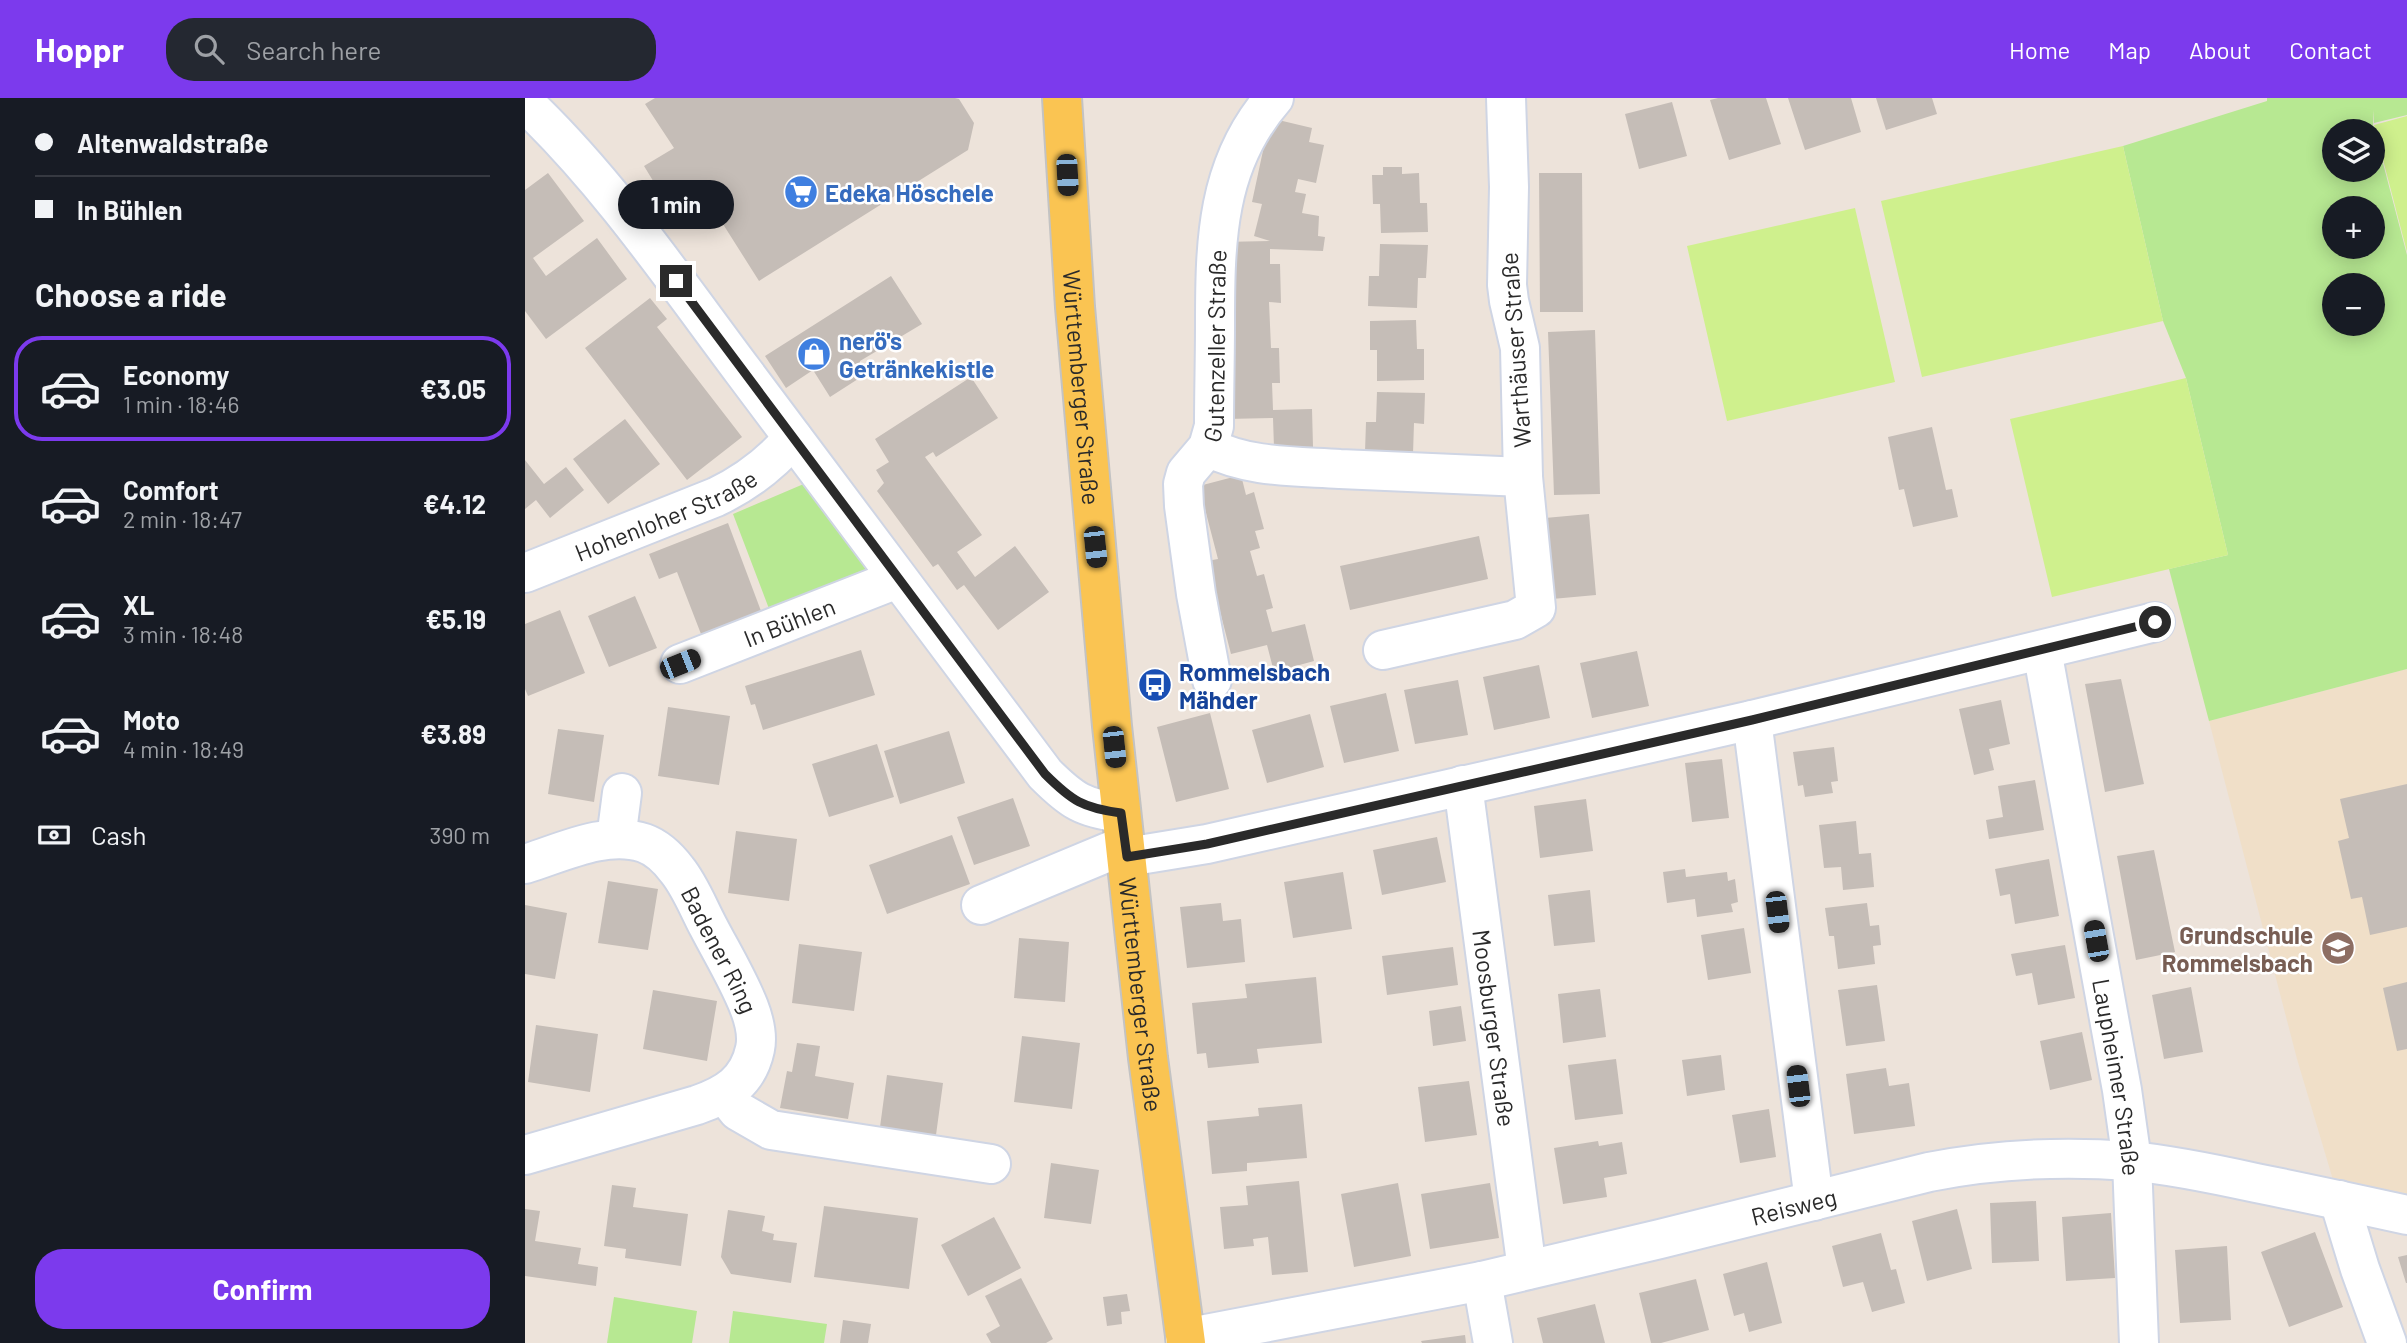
<!DOCTYPE html>
<html lang="en">
<head>
<meta charset="utf-8">
<style>
  :root { --surface:#171b24; --page:#242831; --text:#f1f3f6; --muted:#9ea1a6; --line:#363941; --accent:#7c3aed }
  body { margin:0; font-family:Barlow,sans-serif; background:var(--page); color:var(--text); height:100vh; display:flex; flex-direction:column; font-size:26px; white-space:nowrap }
  * { box-sizing:border-box; margin:0 }
  p { font-size:23px; color:var(--muted) }
  .icon { flex:none; width:38px; height:38px; fill:none; stroke:currentColor; stroke-width:2; stroke-linecap:round; stroke-linejoin:round }
  .map { position:relative; flex:1; overflow:hidden }
  .sheet { display:flex; flex-direction:column; background:var(--surface); width:525px }
  .sheet>* { flex:none }
  .hud { display:grid; align-content:center; height:154px; padding:0 35px; background:var(--surface) }
  .controls { position:absolute; left:1797px; top:21px; display:grid; gap:14px }
  .controls a { display:grid; place-items:center; width:63px; height:63px; border-radius:50%; background:var(--surface); box-shadow:0 4px 18px #0003; font-size:35px }
  .end { position:absolute; width:32px; height:32px; margin:-16px; border:9px solid #2a2a2a; background:#fff; box-shadow:0 0 0 4px #fff }
  .from { border-radius:50% }
  .bubble { position:absolute; height:49px; border-radius:24px; background:var(--surface); box-shadow:0 4px 18px #0003; font-size:23px; font-weight:700; line-height:49px; text-align:center }
  .car { position:absolute; width:21px; height:42px; margin:-21px -10px; border-radius:9px; box-shadow:0 0 5px 2px #0007; background:linear-gradient(#222 24%,#8ab4d8 0 40%,#222 0 76%,#8ab4d8 0 86%,#222 0) }
  .hud b { display:flex; align-items:center; gap:24px; height:66px; font-size:26px }
  .hud b+b { border-top:2px solid var(--line) }
  .hud i { width:18px; height:18px; background:var(--text) }
  ul { padding:0; list-style:none }
  li { display:flex; align-items:center; gap:21px; height:105px; margin:0 14px 10px; padding:0 21px; border:4px solid transparent; border-radius:28px }
  li div { flex:1 }
  li b { display:block; font-size:26px }
  li em { font-style:normal; font-weight:700 }
  li.current { border-color:var(--accent) }
  li>.icon { width:63px; height:63px; stroke-width:1.5 }
  h2 { padding:0 35px; font-size:32px; line-height:84px }
  .pay { display:flex; align-items:center; gap:18px; height:77px; padding:0 35px; font-size:26px }
  .pay p { margin-inline-start:auto }
  .action { display:flex; gap:14px; margin-top:auto; padding:14px 35px }
  .action a { flex:1; height:80px; border-radius:28px; background:var(--accent); color:#fff; font-size:28px; font-weight:700; line-height:80px; text-align:center }
  header { display:flex; align-items:center; gap:42px; box-sizing:border-box; height:98px; padding:0 35px; background:var(--accent); color:#fff }
  header strong { font-size:33px }
  nav { display:flex; gap:38px; margin-inline-start:auto; font-size:24px }
  .search { width:490px; height:63px; background:var(--page); display:flex; align-items:center; gap:18px; box-sizing:border-box; padding:0 24px; border-radius:28px; color:var(--muted); font-size:26px }
  main { display:flex; flex:1; min-height:0 }
  .map>svg:first-child { display:block }
  .education { fill:#f0dfc8 }
  .green { fill:#b7e892; fill-rule:evenodd }
  .pitch { fill:#cff08d }
  .building { fill:#c5bdb7 }
  .lines { fill:none; stroke-linecap:round; stroke-linejoin:round }
  .minor-casing { stroke:#cfd5e4; stroke-width:42 }
  .major-casing { stroke:#c3c3c3; stroke-width:42 }
  .minor { stroke:#fff; stroke-width:38 }
  .major { stroke:#fac452; stroke-width:38 }
  .route { stroke:#2a2a2a; stroke-width:9 }
  .labels { text-anchor:middle; dominant-baseline:central; stroke-width:5; stroke-linejoin:round; paint-order:stroke }
  .shop-label { font-size:24px; font-weight:bold; fill:#366cbe; stroke:#fff; text-anchor:start }
  .street-label { font-size:24px; fill:#2a2a2a; stroke:#fff }
  .transit-label { font-size:24px; font-weight:bold; fill:#164399; stroke:#fff; text-anchor:start }
  .education-label { font-size:24px; font-weight:bold; fill:#785e54; stroke:#fff; text-anchor:end }
</style>
</head>
<body>
<header>
<strong>Hoppr</strong>
<div class="search"><svg class="icon" aria-label="search" viewBox="0 0 24 24"><circle cx="10" cy="10" r="6"/><path d="M15 15l6 6"/></svg>Search here</div>
<nav><a>Home</a><a>Map</a><a>About</a><a>Contact</a></nav>
</header>
<main>
<section class="sheet">
<div class="hud">
<b><i class="from"></i>Altenwaldstraße</b>
<b><i></i>In Bühlen</b>
</div>
<h2>Choose a ride</h2>
<ul>
<li class="current"><svg class="icon" aria-label="car" viewBox="0 0 24 24"><path d="M5 17H2v-5l4-1 3-4h7l3 4 3 1v5h-3M9 17h6M6 11h13"/><circle cx="7" cy="17" r="2"/><circle cx="17" cy="17" r="2"/></svg><div><b>Economy</b><p>1 min · 18:46</p></div><em>€3.05</em></li>
<li><svg class="icon" aria-label="car" viewBox="0 0 24 24"><path d="M5 17H2v-5l4-1 3-4h7l3 4 3 1v5h-3M9 17h6M6 11h13"/><circle cx="7" cy="17" r="2"/><circle cx="17" cy="17" r="2"/></svg><div><b>Comfort</b><p>2 min · 18:47</p></div><em>€4.12</em></li>
<li><svg class="icon" aria-label="car" viewBox="0 0 24 24"><path d="M5 17H2v-5l4-1 3-4h7l3 4 3 1v5h-3M9 17h6M6 11h13"/><circle cx="7" cy="17" r="2"/><circle cx="17" cy="17" r="2"/></svg><div><b>XL</b><p>3 min · 18:48</p></div><em>€5.19</em></li>
<li><svg class="icon" aria-label="car" viewBox="0 0 24 24"><path d="M5 17H2v-5l4-1 3-4h7l3 4 3 1v5h-3M9 17h6M6 11h13"/><circle cx="7" cy="17" r="2"/><circle cx="17" cy="17" r="2"/></svg><div><b>Moto</b><p>4 min · 18:49</p></div><em>€3.89</em></li>
</ul>
<div class="pay"><svg class="icon" aria-label="cash" viewBox="0 0 24 24"><path d="M3 7h18v10H3z"/><circle cx="12" cy="12" r="2"/></svg>Cash<p>390 m</p></div>
<div class="action"><a>Confirm</a></div>
</section>
<div class="map">
<svg width="1882" height="1245" viewBox="0 0 1882 1245">
  <rect width="100%" height="100%" fill="#ede3da"/>
  <!-- education -->
  <path class="education" d="M1882 571V1117L1814 1102 1772 961 1684 623Z"/>
  <!-- green -->
  <path class="green" d="M1742 0H1882V17L1849 25V12L1848 27 1882 157V571L1684 623 1644 471 1703 457 1661 280 1638 223 1598 48 1742 3ZM1810 33H1848V72H1810ZM1810 110H1848V149H1810ZM1810 187H1848V226H1810Z
    M281 385 346 470 325 486 246 516 208 416Z
    M89 1199 172 1213 167 1245H82Z
    M208 1213 302 1226 299 1245H204Z"/>
  <!-- pitch -->
  <path class="pitch" d="M1882 18V154L1849 27Z
    M1598 48 1638 223 1397 279 1356 103Z
    M1330 110 1370 284 1202 323 1162 148Z
    M1661 280 1703 457 1527 499 1485 321Z"/>
  <!-- building -->
  <path class="building" d="M130 0H430L434 1 449 25 443 52 234 183 172 85 141 104 119 68 149 50 120 6Z
    M1193 0H1241L1256 46 1204 62 1185 2Z
    M1263 0H1326L1336 34 1280 52Z
    M1351 0H1407L1412 16 1361 32Z
    M1147 4 1162 58 1114 71 1100 16Z
    M745 20 787 30 784 44 799 47 791 85 773 81 770 94 781 96 777 115 794 118 793 138 800 139 798 153 745 151V166H755L756 205 744 204 746 250H754L755 285H747L748 312 787 311 788 349 749 350 748 320 701 321 697 144 745 143 729 138 737 106 727 104Z
    M858 69H877V76L894 75 895 105H902L903 134 856 135 855 106H848L847 77H858Z
    M23 75 59 123 8 160 21 178 72 140 102 181 21 241 0 213V92Z
    M1014 75H1057L1058 214H1015Z
    M855 146 903 147 901 180H893L892 210 843 208 844 178H854Z
    M366 178 397 226 335 263 333 281 305 299 288 272 261 290 240 258Z
    M125 200 142 221 132 229 217 339 162 382 60 250Z
    M891 222 892 251H899V282L852 283V252H845V223Z
    M1070 232 1075 396 1029 397 1023 234Z
    M446 279 473 320 411 359 408 354 400 359 457 437 432 454 450 479 490 448 524 494 473 532 439 487 432 492 413 466 408 469 352 393 359 385 351 372 364 364 350 341Z
    M852 294 900 295 899 326 889 325 888 356 840 354 841 324H851Z
    M100 321 135 366 83 406 48 361Z
    M1407 329 1421 392 1427 391 1433 419 1388 429 1379 391 1374 392 1363 339Z
    M0 362 19 386 41 369 59 392 25 420 11 402 0 411Z
    M716 377 721 397 729 394 739 431 730 433 735 450 725 453 732 478 739 476 748 510 741 512 747 534 780 526 789 563 749 574 742 547 706 556 682 463 693 461 674 388Z
    M1064 416 1071 497 1027 501 1020 420Z
    M203 425 236 513 176 536 152 474 134 481 124 456Z
    M954 438 963 481 825 512 815 468Z
    M110 498 132 550 84 569 63 518Z
    M35 512 60 575 3 598 0 591V526Z
    M336 552 350 597 238 632 230 606 226 607 220 588Z
    M1112 553 1124 608 1067 620 1055 565Z
    M1014 567 1025 620 969 632 958 579Z
    M1596 581 1619 686 1580 694 1560 586Z
    M933 582 943 637 890 646 879 592Z
    M861 595 874 653 819 665 805 608Z
    M1476 602 1485 646 1464 651 1469 672 1449 677 1434 611Z
    M143 609 205 618 194 687 133 678Z
    M685 615 704 691 651 704 632 629Z
    M785 616 799 669 742 685 727 632Z
    M33 631 79 637 69 704 23 696Z
    M424 633 440 685 375 706 359 653Z
    M352 646 369 699 304 719 287 666Z
    M1309 649 1313 683 1306 684 1308 695 1280 699 1278 687 1273 688 1268 654Z
    M1197 661 1204 720 1167 724 1160 665Z
    M1510 682 1519 732 1464 741 1461 722 1478 719 1473 688Z
    M1882 686V829L1845 837 1837 799 1826 801 1813 743 1824 740 1815 701Z
    M488 700 505 748 449 767 432 719Z
    M1061 701 1068 753 1015 760 1009 708Z
    M1331 723 1334 756 1346 755 1349 789 1318 792 1316 769 1299 770 1294 727Z
    M211 733 272 741 264 803 203 795Z
    M427 737 445 786 362 816 344 767Z
    M912 739 921 784 857 797 848 752Z
    M1629 752 1650 854 1611 862 1592 758Z
    M1524 761 1534 818 1490 826 1485 796 1475 798 1470 771Z
    M1160 771 1161 779 1202 774 1203 783 1210 781 1213 804 1206 806 1208 814 1172 819 1170 801 1142 805 1138 774Z
    M818 774 827 831 768 840 759 784Z
    M83 783 133 791 123 852 73 845Z
    M1065 792 1070 844 1029 848 1023 797Z
    M696 805 698 823 716 821 720 864 662 870 655 809Z
    M1342 805 1345 828 1354 827 1356 847 1348 848 1350 866 1313 871 1309 838H1304L1300 810Z
    M0 807 42 815 30 881 0 876Z
    M1219 830 1226 875 1183 882 1176 837Z
    M494 840 544 844 540 904 489 900Z
    M274 846 337 854 329 913 267 905Z
    M1540 847 1550 900 1513 907 1507 875 1491 878 1486 856Z
    M928 849 933 887 862 897 857 858Z
    M791 879 797 945 732 951 734 965 683 970 681 955 672 956 667 905 722 900 720 886Z
    M1882 884V951L1872 953 1858 890Z
    M1352 887 1360 943 1321 948 1313 892Z
    M1666 889 1678 954 1639 961 1627 897Z
    M1075 891 1081 939 1038 945 1033 896Z
    M128 892 192 903 182 963 118 951Z
    M936 908 941 943 908 948 904 913Z
    M11 927 73 936 65 994 3 984Z
    M1557 934 1567 982 1525 992 1515 943Z
    M497 938 555 945 547 1011 489 1004Z
    M272 945 295 948 290 978 329 985 323 1021 255 1010 262 973 267 974Z
    M1196 957 1200 992 1162 998 1157 962Z
    M1091 961 1098 1016 1050 1022 1043 967Z
    M1361 970 1364 988 1384 985 1390 1028 1329 1036 1321 976Z
    M362 977 418 985 411 1037 355 1029Z
    M944 983 952 1037 900 1044 893 989Z
    M777 1006 782 1060 722 1065V1073L687 1076 682 1023 734 1018 733 1010Z
    M1244 1011 1251 1059 1215 1065 1207 1017Z
    M1073 1043 1074 1048 1097 1044 1102 1076 1079 1080 1082 1099 1038 1106 1029 1050Z
    M526 1065 574 1072 566 1126 519 1120Z
    M774 1083 783 1174 747 1177 743 1139 728 1141 729 1148 699 1151 695 1109 723 1107 721 1088Z
    M873 1085 886 1158 829 1169 816 1096Z
    M965 1085 974 1140 905 1151 896 1096Z
    M87 1087 111 1090 108 1109 163 1116 156 1168 100 1160 101 1151 79 1148Z
    M1511 1103 1514 1163 1467 1165 1465 1105Z
    M299 1108 393 1120 384 1191 289 1179Z
    M0 1111 15 1113 10 1143 56 1150 53 1166 73 1169 71 1188 0 1178Z
    M1432 1111 1447 1171 1402 1183 1387 1123Z
    M203 1112 240 1118 237 1133 249 1136 248 1142 272 1145 266 1185 206 1176 196 1159Z
    M1586 1115 1590 1180 1541 1183 1537 1119Z
    M469 1119 496 1170 443 1198 416 1147Z
    M1790 1134 1818 1209 1764 1229 1736 1154Z
    M1356 1135 1366 1172 1371 1171 1380 1205 1347 1214 1338 1184 1318 1189 1307 1148Z
    M1702 1148 1706 1222 1655 1225 1650 1152Z
    M1882 1157V1185H1881L1873 1159Z
    M1242 1164 1257 1225 1224 1234 1219 1215 1209 1218 1198 1176Z
    M496 1180 528 1241 521 1245H466L461 1236 475 1228 460 1198Z
    M1171 1181 1184 1232 1136 1245H1126L1114 1195Z
    M602 1196 605 1213 596 1214 597 1226 582 1228 578 1199Z
    M1070 1206 1080 1245H1018L1012 1220Z
    M318 1222 346 1226 343 1245H315Z
    M940 1237 941 1245H897L896 1243Z"/>
  <g class="lines">
    <!-- minor casing -->
    <g class="minor-casing">
      <g id="minor">
        <path d="M0 5C83 84 149 181 218 273 319 407 419 542 520 676 547 703 558 710 596 715"/>
        <path d="M683 349C723 370 771 368 815 371 876 374 937 376 998 379"/>
        <path id="s1" d="M0 475 191 399C222 384 246 366 268 340"/>
        <path d="M858 552 990 522 1011 510 998 379 995 250 984 203 982 187 984 89 981 0"/>
        <path id="s2" d="M1517 552 1597 992 1607 1063 1614 1245"/>
        <path id="s3" d="M155 566 372 481"/>
        <path id="s4" d="M687 582 671 496 659 408 658 386 661 375 683 349 689 328C689 294 690 260 690 226 690 144 691 66 749 0"/>
        <path d="M1227 622 1289 1103"/>
        <path id="s5" d="M938 687 1002 1172"/>
        <path d="M91 741 97 695"/>
        <path d="M602 759 682 746 1227 622 1630 524"/>
        <path id="s6" d="M0 766C36 755 81 732 119 745 133 750 143 760 152 772 165 788 173 809 183 828 197 855 213 881 224 909 229 922 233 937 230 951 223 984 201 997 172 1007L0 1057"/>
        <path d="M456 807 600 747"/>
        <path d="M200 997 213 1013 246 1032 466 1066"/>
        <path d="M1814 1102 1835 1171 1862 1245"/>
        <path d="M957 1183 968 1245"/>
        <path id="s7" d="M660 1240 957 1183 1135 1141 1404 1074C1470 1061 1538 1058 1605 1063 1647 1067 1690 1076 1731 1085 1781 1095 1832 1106 1882 1117"/>
      </g>
    </g>
    <!-- major casing -->
    <g class="major-casing">
      <g id="major">
        <path id="s8" d="M537 0 550 209 587 628 623 960 661 1245"/>
      </g>
    </g>
    <!-- minor -->
    <use href="#minor" class="minor"/>
    <!-- major -->
    <use href="#major" class="major"/>
  </g>
  <g class="lines">
    <!-- route -->
    <path class="route" d="M151 183 520 676C547 703 558 710 596 715L602 759 682 746 1227 622 1630 524"/>
  </g>
  <!-- icons -->
  <defs>
    <g id="supermarket-disc" transform="scale(1.75)"><circle r="9.5" fill="#3f7fe0" stroke="#fff"/><path d="M-6-5.5h2.5l.6 2H6L4.5 2H-2.5L-4.4-4H-6ZM-1.5 3.2a1.3 1.3 0 1 0 .1 0ZM3 3.2a1.3 1.3 0 1 0 .1 0Z" fill="#fff"/></g>
    <g id="shop-disc" transform="scale(1.75)"><circle r="9.5" fill="#3f7fe0" stroke="#fff"/><path d="M-5-2.5h2.3a2.7 3.5 0 0 1 5.4 0H5L5.5 6h-11ZM-1.5-2.5h3a1.5 2.3 0 0 0-3 0Z" fill="#fff"/></g>
    <g id="bus-disc" transform="scale(1.75)"><circle r="9.5" fill="#1a4fb4" stroke="#fff"/><path d="M-5-6H5V4H4V6H2V4H-2V6H-4V4H-5ZM-3.5-4V0h7V-4ZM-3.5 1.2v1.5H-2V1.2ZM2 1.2v1.5H3.5V1.2Z" fill="#fff"/></g>
    <g id="school-disc" transform="scale(1.75)"><circle r="9.5" fill="#8d6e63" stroke="#fff"/><path d="M0-5L7-2L0 1L-7-2ZM-4 1L0 2.5L4 1V4Q0 6-4 4Z" fill="#fff"/></g>
  </defs>
  <g fill-rule="evenodd">
    <use href="#supermarket-disc" x="276" y="94"/>
    <use href="#shop-disc" x="289" y="256"/>
    <use href="#bus-disc" x="630" y="587"/>
    <use href="#school-disc" x="1813" y="850"/>
  </g>
  <g class="labels">
    <!-- shop labels -->
    <g class="shop-label">
      <text x="300" y="94">Edeka Höschele</text>
      <text x="314" y="242">nerö's<tspan x="314" dy="28">Getränkekistle</tspan></text>
    </g>
    <!-- street labels -->
    <g class="street-label">
      <text stroke="none"><textPath href="#s4" startOffset="346">Gutenzeller Straße</textPath></text>
      <text transform="translate(990 252) rotate(-94)">Warthäuser Straße</text>
      <text stroke="none"><textPath href="#s8" startOffset="290">Württemberger Straße</textPath></text>
      <text stroke="none"><textPath href="#s1" startOffset="152">Hohenloher Straße</textPath></text>
      <text stroke="none"><textPath href="#s3" startOffset="117">In Bühlen</textPath></text>
      <text stroke="none"><textPath href="#s6" startOffset="257">Badener Ring</textPath></text>
      <text stroke="none"><textPath href="#s8" startOffset="900">Württemberger Straße</textPath></text>
      <text stroke="none"><textPath href="#s5" startOffset="245">Moosburger Straße</textPath></text>
      <text stroke="none"><textPath href="#s2" startOffset="434">Laupheimer Straße</textPath></text>
      <text stroke="none"><textPath href="#s7" startOffset="623">Reisweg</textPath></text>
    </g>
    <!-- transit labels -->
    <g class="transit-label">
      <text x="654" y="573">Rommelsbach<tspan x="654" dy="28">Mähder</tspan></text>
    </g>
    <!-- education labels -->
    <g class="education-label">
      <text x="1788" y="836">Grundschule<tspan x="1788" dy="28">Rommelsbach</tspan></text>
    </g>
  </g>
</svg>
<div class="controls">
<a><svg class="icon" aria-label="layers" viewBox="0 0 24 24"><path d="M12 4l9 5-9 5-9-5zM3 14l9 5 9-5"/></svg></a>
<a>+</a>
<a>−</a>
</div>
<i class="end from" style="left:1630px;top:524px"></i>
<i class="end" style="left:151px;top:183px"></i>
<div class="bubble" style="left:93px;top:82px;width:116px">1 min</div>
<i class="car" style="left:542px;top:77px;rotate:177deg"></i>
<i class="car" style="left:570px;top:449px;rotate:174deg"></i>
<i class="car" style="left:155px;top:566px;rotate:68deg"></i>
<i class="car" style="left:589px;top:649px;rotate:174deg"></i>
<i class="car" style="left:1252px;top:814px;rotate:173deg"></i>
<i class="car" style="left:1571px;top:843px;rotate:350deg"></i>
<i class="car" style="left:1273px;top:988px;rotate:353deg"></i>
</div>
</main>
</body>
</html>
